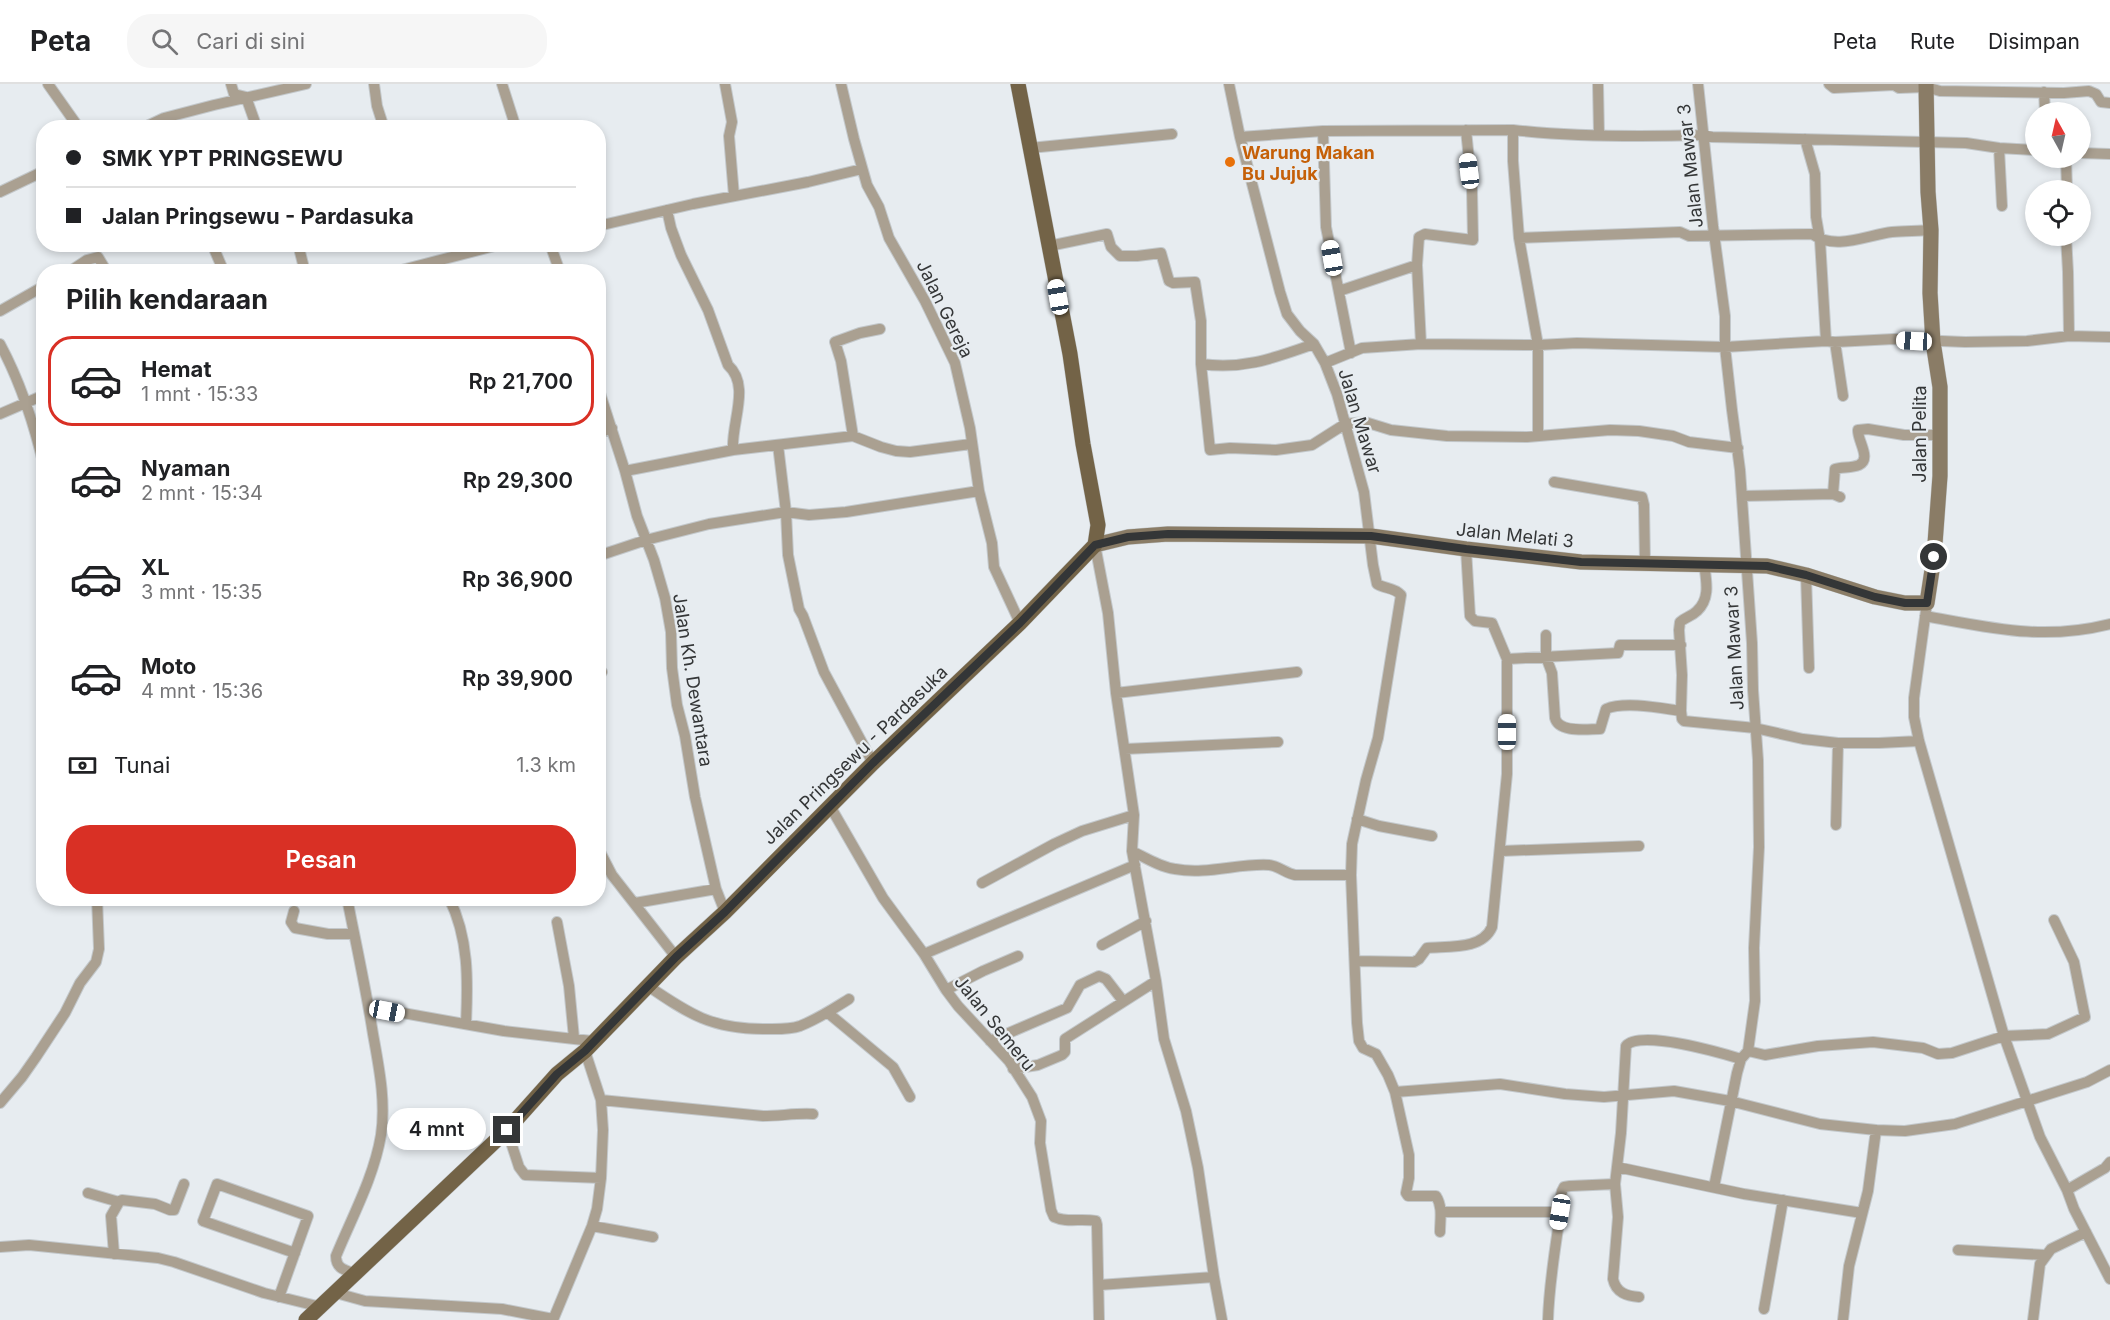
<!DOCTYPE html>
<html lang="id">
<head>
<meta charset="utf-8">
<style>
  :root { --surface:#fff; --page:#f6f6f6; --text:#202124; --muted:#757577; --line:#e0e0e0; --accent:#d93025 }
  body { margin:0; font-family:Inter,sans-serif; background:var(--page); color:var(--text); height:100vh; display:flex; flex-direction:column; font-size:22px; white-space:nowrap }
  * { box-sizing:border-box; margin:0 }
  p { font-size:20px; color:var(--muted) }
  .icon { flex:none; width:33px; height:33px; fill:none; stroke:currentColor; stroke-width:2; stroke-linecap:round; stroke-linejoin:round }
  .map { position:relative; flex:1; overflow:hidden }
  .details { position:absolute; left:36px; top:180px; width:570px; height:642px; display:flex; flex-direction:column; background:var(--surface); border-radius:24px; box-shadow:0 3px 9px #0003 }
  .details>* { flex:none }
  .hud { position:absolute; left:36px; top:36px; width:570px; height:132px; border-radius:24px; box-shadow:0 3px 9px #0003; display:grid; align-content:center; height:132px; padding:0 30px; background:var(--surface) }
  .needle { width:39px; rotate:352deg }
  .buttons { position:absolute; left:2025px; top:18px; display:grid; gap:12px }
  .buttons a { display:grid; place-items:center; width:66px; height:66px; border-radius:50%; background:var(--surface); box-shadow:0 3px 9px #0003; font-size:30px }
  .end { position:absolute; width:27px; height:27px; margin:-14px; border:8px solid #343637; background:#fff; box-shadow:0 0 0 3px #fff }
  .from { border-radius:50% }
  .bubble { position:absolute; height:42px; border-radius:21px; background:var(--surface); box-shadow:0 3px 9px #0003; font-size:20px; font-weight:600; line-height:42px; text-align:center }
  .car { position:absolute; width:18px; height:36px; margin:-18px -9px; border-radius:8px; box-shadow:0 0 4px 2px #0007; background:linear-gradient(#fff 24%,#345 0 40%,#fff 0 76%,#345 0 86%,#fff 0) }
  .hud b { display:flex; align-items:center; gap:21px; height:57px; font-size:22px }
  .hud b+b { border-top:2px solid var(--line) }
  .hud i { width:15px; height:15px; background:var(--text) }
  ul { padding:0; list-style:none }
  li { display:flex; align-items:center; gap:18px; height:90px; margin:0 12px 9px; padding:0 18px; border:3px solid transparent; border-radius:24px }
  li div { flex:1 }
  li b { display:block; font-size:22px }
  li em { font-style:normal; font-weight:600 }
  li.current { border-color:var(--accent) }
  li>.icon { width:54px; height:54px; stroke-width:1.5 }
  h2 { padding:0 30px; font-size:27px; line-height:72px }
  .pay { display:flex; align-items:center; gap:15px; height:66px; padding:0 30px; font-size:22px }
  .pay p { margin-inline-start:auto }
  .primary-button { display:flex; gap:12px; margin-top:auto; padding:12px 30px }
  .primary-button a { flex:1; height:69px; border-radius:24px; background:var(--accent); color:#fff; font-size:24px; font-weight:600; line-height:69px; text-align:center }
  header { display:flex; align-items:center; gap:36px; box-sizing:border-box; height:84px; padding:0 30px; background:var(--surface); border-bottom:2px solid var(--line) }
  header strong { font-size:28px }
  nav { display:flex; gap:33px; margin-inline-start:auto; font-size:21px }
  .search { width:420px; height:54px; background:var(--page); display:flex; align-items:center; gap:15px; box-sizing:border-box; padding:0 21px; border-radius:24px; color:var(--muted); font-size:22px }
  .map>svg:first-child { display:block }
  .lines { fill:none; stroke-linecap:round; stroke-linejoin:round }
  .street-casing { stroke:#c3c8cb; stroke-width:12 }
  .secondary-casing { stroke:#c3c8cb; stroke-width:16 }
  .primary-casing { stroke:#c3c8cb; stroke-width:16 }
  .street { stroke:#aaa091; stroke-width:10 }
  .secondary { stroke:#8a7c66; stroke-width:15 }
  .primary { stroke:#736347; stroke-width:15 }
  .route { stroke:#343637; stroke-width:8 }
  .food-dot { fill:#e8710a; stroke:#e7ecf0; stroke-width:2 }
  .labels { text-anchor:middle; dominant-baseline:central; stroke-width:4.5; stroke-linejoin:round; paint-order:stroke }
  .food-label { font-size:18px; font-weight:bold; fill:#c56008; stroke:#e7ecf0; text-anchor:start }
  .street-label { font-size:18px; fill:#343637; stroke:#e7ecf0 }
</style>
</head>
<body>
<header>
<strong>Peta</strong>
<div class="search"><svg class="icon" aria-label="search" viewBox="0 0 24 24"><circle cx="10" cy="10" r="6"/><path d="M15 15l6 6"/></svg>Cari di sini</div>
<nav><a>Peta</a><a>Rute</a><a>Disimpan</a></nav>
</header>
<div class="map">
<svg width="2110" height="1236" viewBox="0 0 2110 1236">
  <rect width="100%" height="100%" fill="#e7ecf0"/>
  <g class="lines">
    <!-- street casing -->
    <g class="street-casing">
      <path id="street" d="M48 0 79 44
        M231 0 234 10 246 13 257 44
        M374 0 377 22 384 44
        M502 0 516 44
        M725 0 732 38 729 52 734 112
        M841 0 854 55 867 101 879 123 889 154 925 217 955 279 970 344 979 407 992 459 994 483 1020 539
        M1229 0 1240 53 1280 208 1287 230 1300 247 1314 260 1325 279 1337 310 1364 408 1373 481 1377 500C1385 505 1394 503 1401 511L1378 654 1366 696 1352 760 1351 791 1357 939 1359 957 1363 964 1376 970 1388 991 1395 1008 1409 1071V1094L1406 1109 1408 1112H1436C1443 1123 1440 1136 1440 1148
        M1598 0 1599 51
        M1698 0 1713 142 1725 232V263L1732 326 1740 386 1752 559 1753 606 1758 676 1759 763 1754 864 1755 917 1748 967 1741 975 1737 989 1714 1103
        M1829 0 1834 4 1894 1 1899 4 1926 3 1940 7 2064 9 2089 7 2096 10 2101 18 2110 19
        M2044 8 2045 28
        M143 44 164 34 214 21 306 0
        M1513 46V77L1519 154 1538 261V352
        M1323 47 1326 143 1351 269
        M1240 53 1323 47 1513 46C1576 53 1640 53 1703 51L1712 53 1966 59 1999 64 2036 66
        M1805 55 1815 90 1816 133 1820 156 1826 257
        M1030 64 1172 50
        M1999 64 2002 122
        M2080 69 2110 70
        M2066 74 2067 106
        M0 108 44 87
        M667 126 671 144 681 171 708 226 728 281C751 302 731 338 733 366
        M598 142 693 120 808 98 862 85
        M2066 152 2068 188 2069 252
        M1519 154 1680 148 1689 152 1812 150C1835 167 1867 151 1892 148 1905 147 1918 147 1931 146
        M212 160 224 188
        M298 160 305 188
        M550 160 560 188
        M140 161 143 160
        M1049 162 1107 150 1111 163 1120 172H1137L1161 169 1169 197 1173 199 1195 198 1201 237V280L1210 366 1230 364 1276 366 1312 361 1345 340 1365 338 1391 346 1447 352 1527 353 1610 346 1639 347 1673 352 1689 358 1738 364
        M69 188 87 176 98 173 107 188
        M394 188 502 160
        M1339 207 1417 181
        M0 227 44 202
        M1835 258 1843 312
        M0 260C21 299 34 340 44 382
        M1421 260 1417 181 1419 153 1425 150 1473 156 1472 105 1466 46
        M1325 279 1362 264 1421 260 1538 261 1577 259 1725 263 1826 257 1835 258 1894 255 1965 258 2027 257 2069 252 2110 253
        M1201 280C1244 286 1274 274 1314 260
        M598 303 625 387 637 432 654 476 665 514 671 548 672 584 677 621 685 652 695 713 716 805 725 828
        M0 330 44 311
        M598 349 612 344
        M853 352 841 277 835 258 860 249 880 245
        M778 361 786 428 788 471 799 525 803 532 824 588 873 679
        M625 387 733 366 853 352 881 363 896 367 910 368 971 360
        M1554 398 1642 413 1644 421 1645 478
        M1833 410 1835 385C1842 383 1852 384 1859 381 1872 375 1857 356 1858 346L1868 345 1904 351H1940
        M1742 412 1833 410 1840 413
        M1095 461 1108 529 1116 609 1134 731 1132 767 1156 897 1164 955 1186 1027 1198 1084 1214 1193 1222 1236
        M598 472 646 456 709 440 786 428 809 431 846 428 979 407
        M1704 479C1706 496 1711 514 1697 527 1692 532 1686 533 1680 538L1679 546 1682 591 1681 627 1682 635 1684 637 1755 644 1803 655 1838 659H1879L1919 657
        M1806 491 1809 584
        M1927 519 1914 614V633L1919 657 2004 952 2040 1053 2067 1106 2074 1125 2110 1195
        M1925 532C1992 544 2042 557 2110 540
        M1546 551V573L1552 589 1555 634C1559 649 1586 645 1600 645L1606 625C1625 617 1660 624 1681 627
        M1507 575 1618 569 1620 561H1681
        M598 588H602
        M1116 609 1297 588
        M1125 665 1278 658
        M830 722 883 814 924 870 946 906 958 922 1009 977 1032 1013 1041 1037 1040 1059 1051 1126 1054 1133C1067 1139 1081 1134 1096 1137L1097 1141 1099 1236
        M1357 735 1379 742 1432 752
        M1836 741 1838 659
        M598 764 612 791 676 873
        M1132 767C1146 774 1160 783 1175 785 1207 791 1239 779 1269 781 1278 782 1286 789 1295 791H1351
        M1501 767 1639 762
        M982 799 1054 760 1082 747 1134 731
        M347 814C356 860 366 905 373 950 379 984 386 1017 381 1051 374 1093 352 1133 336 1172 336 1185 345 1186 356 1190
        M449 814C469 854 468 897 466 940
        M635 819 716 805
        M294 827 291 838 295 844 328 850H354
        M557 838 569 902 574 954
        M1102 861 1146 837
        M924 870 1135 781
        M1355 877 1414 878 1419 875 1427 864C1449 862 1482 866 1492 843L1507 690V575L1492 539 1475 537 1470 532 1466 465
        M648 902C689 930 712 945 763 945 775 945 789 946 800 942 818 935 833 925 849 915
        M946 906 983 887 1018 872
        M369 923 504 947 592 957
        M828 929 893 983 910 1013
        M990 957 1067 924 1080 901 1099 892 1106 895 1123 917
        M1748 967 1765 971 1818 962 1873 958 1923 964 1938 970 1952 969 2004 952 2048 950 2085 933 2074 878 2054 836
        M1013 985 1038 981 1062 971 1065 968V955L1156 897
        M1395 1008 1500 1000 1565 1010 1604 1013 1674 1007 1730 1017 1820 1040 1876 1046 1905 1047 1955 1040 2087 998 2110 986
        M601 1016 763 1032C780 1032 796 1029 813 1030
        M0 1019 22 993 36 973 65 929 80 899 96 878 99 865 97 814
        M507 1046 519 1083 525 1091 601 1094
        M1617 1083 1744 1110 1862 1129
        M2067 1106 2105 1084 2110 1078
        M88 1109 119 1118 122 1116 155 1120 170 1126H174L184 1100
        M1441 1128H1560
        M592 1142 653 1153
        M0 1163 29 1161 158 1174 174 1178 264 1209 321 1223
        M1958 1166 2045 1171
        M114 1170 111 1132 119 1118
        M1099 1201 1214 1193
        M336 1209 365 1217 502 1225 553 1235
        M279 1213 308 1132 217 1100 203 1137 295 1169
        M1639 1213C1627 1212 1616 1209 1613 1195L1618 1133 1615 1100 1621 1049 1626 962C1639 945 1721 969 1741 975
        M1764 1225 1783 1116
        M553 1236 592 1142 597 1125 601 1094 603 1046 601 1016 585 967
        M1548 1236C1549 1200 1555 1166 1560 1131 1561 1122 1559 1110 1564 1103L1570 1102 1615 1100
        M1843 1236 1849 1182 1868 1107 1876 1046
        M2033 1236 2040 1180 2051 1165 2086 1148"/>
    </g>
    <!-- secondary casing -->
    <g class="secondary-casing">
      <path id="secondary" d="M1095 461 1128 453 1168 450 1371 452 1466 465 1581 478 1767 482 1806 491 1875 513 1905 519H1927L1934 473 1940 392V303L1933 258 1930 209 1931 146 1928 108 1926 0"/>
    </g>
    <!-- primary casing -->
    <g class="primary-casing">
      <path id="primary" d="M306 1236 507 1046 557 990 585 967 676 873 725 828 873 679 1020 539 1095 461 1098 441 1083 360 1070 270 1018 0"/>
    </g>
    <!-- street -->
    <use href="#street" class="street"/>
    <!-- secondary -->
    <use href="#secondary" class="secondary"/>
    <!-- primary -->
    <use href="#primary" class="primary"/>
  </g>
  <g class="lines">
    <!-- route -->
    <path class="route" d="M507 1046 557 990 585 967 676 873 725 828 873 679 1020 539 1095 461 1128 453 1168 450 1371 452 1466 465 1581 478 1767 482 1806 491 1875 513 1905 519H1927L1934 473"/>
  </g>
  <!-- markers -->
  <circle class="food-dot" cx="1230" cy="78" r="6"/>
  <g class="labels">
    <!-- food labels -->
    <g class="food-label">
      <text x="1242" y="68">Warung Makan<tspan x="1242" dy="21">Bu Jujuk</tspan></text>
    </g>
    <!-- street labels -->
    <g class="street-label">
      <text transform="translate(1690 82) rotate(-96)">Jalan Mawar 3</text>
      <text transform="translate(945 225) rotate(64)">Jalan Gereja</text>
      <text transform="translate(1360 337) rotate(73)">Jalan Mawar</text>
      <text transform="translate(1919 350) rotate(-90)">Jalan Pelita</text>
      <text transform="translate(1515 451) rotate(6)">Jalan Melati 3</text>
      <text transform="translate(1734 564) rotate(-93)">Jalan Mawar 3</text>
      <text transform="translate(693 596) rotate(81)">Jalan Kh. Dewantara</text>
      <text transform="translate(855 671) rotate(-44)">Jalan Pringsewu - Pardasuka</text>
      <text transform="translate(995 939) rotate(51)">Jalan Semeru</text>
    </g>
  </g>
</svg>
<div class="buttons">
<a><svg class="needle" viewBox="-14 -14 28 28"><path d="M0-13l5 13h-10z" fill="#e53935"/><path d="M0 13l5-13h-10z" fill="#757577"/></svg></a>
<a><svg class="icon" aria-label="locate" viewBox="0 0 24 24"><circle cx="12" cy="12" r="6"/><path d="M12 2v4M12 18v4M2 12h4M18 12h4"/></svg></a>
</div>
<i class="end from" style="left:1934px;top:473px"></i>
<i class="end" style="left:507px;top:1046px"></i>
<div class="bubble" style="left:387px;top:1024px;width:99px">4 mnt</div>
<i class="car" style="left:1469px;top:87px;rotate:353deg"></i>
<i class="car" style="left:1332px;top:174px;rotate:350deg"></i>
<i class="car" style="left:1058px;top:213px;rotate:350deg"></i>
<i class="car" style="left:1914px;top:257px;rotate:273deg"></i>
<i class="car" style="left:1507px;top:648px;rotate:0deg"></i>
<i class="car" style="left:387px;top:927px;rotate:101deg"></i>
<i class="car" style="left:1560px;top:1128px;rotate:189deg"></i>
<div class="hud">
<b><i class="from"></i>SMK YPT PRINGSEWU</b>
<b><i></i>Jalan Pringsewu - Pardasuka</b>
</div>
<section class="details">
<h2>Pilih kendaraan</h2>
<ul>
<li class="current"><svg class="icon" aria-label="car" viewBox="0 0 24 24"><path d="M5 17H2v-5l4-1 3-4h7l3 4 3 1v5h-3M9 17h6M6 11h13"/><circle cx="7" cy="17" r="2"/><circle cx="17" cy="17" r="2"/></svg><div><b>Hemat</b><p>1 mnt · 15:33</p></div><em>Rp 21,700</em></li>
<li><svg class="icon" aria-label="car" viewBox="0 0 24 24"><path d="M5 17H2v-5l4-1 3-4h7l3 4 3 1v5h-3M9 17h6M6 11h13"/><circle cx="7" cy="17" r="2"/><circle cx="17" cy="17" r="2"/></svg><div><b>Nyaman</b><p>2 mnt · 15:34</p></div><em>Rp 29,300</em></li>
<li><svg class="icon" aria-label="car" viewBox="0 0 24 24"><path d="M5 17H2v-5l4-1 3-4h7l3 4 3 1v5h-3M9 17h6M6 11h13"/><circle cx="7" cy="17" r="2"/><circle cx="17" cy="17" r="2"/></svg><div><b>XL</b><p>3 mnt · 15:35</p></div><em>Rp 36,900</em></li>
<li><svg class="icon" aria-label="car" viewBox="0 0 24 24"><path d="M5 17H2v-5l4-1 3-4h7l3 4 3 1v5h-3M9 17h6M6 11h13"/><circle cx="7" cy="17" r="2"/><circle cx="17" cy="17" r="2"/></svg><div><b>Moto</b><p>4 mnt · 15:36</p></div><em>Rp 39,900</em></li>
</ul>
<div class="pay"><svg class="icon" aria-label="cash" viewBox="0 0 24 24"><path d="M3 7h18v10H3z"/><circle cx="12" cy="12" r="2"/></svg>Tunai<p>1.3 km</p></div>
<div class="primary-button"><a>Pesan</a></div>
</section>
</div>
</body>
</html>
